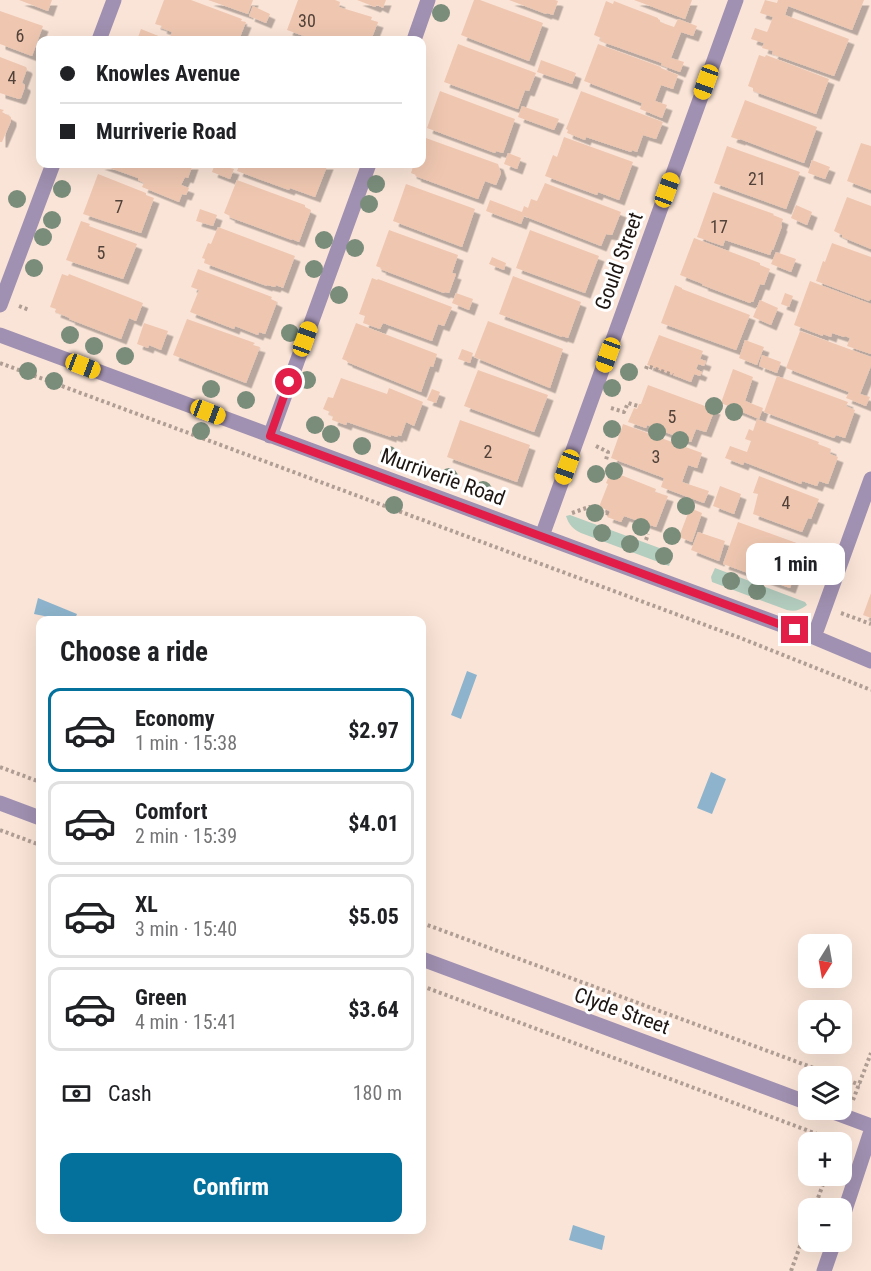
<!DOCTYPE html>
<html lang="en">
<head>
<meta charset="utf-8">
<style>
  :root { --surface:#fff; --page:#f6f6f6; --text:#202124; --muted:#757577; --line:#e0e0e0; --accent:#04709c }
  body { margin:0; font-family:"Roboto Condensed",sans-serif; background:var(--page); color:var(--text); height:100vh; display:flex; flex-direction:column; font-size:22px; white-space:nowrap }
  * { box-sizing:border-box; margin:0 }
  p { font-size:20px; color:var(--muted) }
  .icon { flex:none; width:33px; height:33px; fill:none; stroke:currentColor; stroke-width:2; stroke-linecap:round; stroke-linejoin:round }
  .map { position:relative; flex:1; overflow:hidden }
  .details { position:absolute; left:36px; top:616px; width:390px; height:618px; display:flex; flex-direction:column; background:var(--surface); border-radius:12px; box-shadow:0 6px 24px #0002 }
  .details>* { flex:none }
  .top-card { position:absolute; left:36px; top:36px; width:390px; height:132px; border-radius:12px; box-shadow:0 6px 24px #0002; display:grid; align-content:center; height:132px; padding:0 24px; background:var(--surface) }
  .needle { width:39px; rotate:191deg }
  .tools { position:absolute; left:798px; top:934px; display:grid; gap:12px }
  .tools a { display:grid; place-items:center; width:54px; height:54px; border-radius:12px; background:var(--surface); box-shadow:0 6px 24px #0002; font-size:30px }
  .end { position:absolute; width:27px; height:27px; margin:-14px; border:8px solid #e11d48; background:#fff; box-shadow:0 0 0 3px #fff }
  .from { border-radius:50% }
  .bubble { position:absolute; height:42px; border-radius:12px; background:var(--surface); box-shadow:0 6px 24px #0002; font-size:20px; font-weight:700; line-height:42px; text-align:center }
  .car { position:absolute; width:18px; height:36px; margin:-18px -9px; border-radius:8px; box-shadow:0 0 4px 2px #0007; background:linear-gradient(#f5c518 24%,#345 0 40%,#f5c518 0 76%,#345 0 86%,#f5c518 0) }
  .top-card b { display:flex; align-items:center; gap:21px; height:57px; font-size:22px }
  .top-card b+b { border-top:2px solid var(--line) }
  .top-card i { width:15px; height:15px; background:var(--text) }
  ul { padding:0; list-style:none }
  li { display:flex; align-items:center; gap:18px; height:84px; margin:0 12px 9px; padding:0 12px; border:3px solid var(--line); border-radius:12px }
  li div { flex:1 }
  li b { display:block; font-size:22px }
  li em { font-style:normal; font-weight:700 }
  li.on { border-color:var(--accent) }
  li>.icon { width:54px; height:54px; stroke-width:1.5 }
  h2 { padding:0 24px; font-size:27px; line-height:72px }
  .pay { display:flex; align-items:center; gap:15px; height:66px; padding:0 24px; font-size:22px }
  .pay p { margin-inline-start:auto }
  .cta { display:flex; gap:12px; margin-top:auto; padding:12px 24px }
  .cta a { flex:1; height:69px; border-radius:12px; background:var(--accent); color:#fff; font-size:24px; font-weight:700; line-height:69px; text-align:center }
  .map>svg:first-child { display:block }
  .green { fill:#b3cdbf }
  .water { fill:#8db4cc }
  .building { fill:#efc7b1; filter:url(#shadow) }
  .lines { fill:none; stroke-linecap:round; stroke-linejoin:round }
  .path { stroke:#b09e94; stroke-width:4; stroke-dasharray:3 3; stroke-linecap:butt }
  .minor { stroke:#a090b1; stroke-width:15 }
  .tree { fill:#7a8d7b }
  .route { stroke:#e11d48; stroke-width:8 }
  .labels { text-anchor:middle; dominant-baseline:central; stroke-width:6; stroke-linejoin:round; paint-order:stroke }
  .number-label { font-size:18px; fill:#524239 }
  .street-label { font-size:21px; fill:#1d1511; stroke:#fff }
</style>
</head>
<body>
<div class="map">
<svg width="871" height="1271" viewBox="0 0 871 1271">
  <defs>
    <filter id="shadow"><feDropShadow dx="5.5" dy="5.5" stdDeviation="0" flood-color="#0004"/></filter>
  </defs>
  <rect width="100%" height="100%" fill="#fae4d7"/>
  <!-- green -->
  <path class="green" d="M570 515 673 553 669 566 581 533C573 529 569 525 566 516Z
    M715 568 805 602 807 605C800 610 795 612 787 610L712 582 711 577Z"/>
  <!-- water -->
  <path class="water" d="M38 598 77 614 74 621H53L44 616 34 614Z
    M467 671 477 675 461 719 451 715Z
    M711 772 726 779 712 814 697 808Z
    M573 1225 605 1236 602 1250 569 1240Z"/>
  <!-- building -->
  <path class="building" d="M19 0H52L48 11Z
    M164 0H191L242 19 241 21 246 22 240 37 248 40H169L172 32 161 28 162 26 155 24Z
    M208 0H253L248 14Z
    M298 0H335L340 2 339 7 372 17 371 20 378 22 371 40H315L287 30Z
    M357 0H386L383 8 377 5 375 7Z
    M474 0H480L543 23 529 61 461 35Z
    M509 0H555L558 1 553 15 547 13 546 14Z
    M634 0H692L685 19Z
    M765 0 777 3 778 0H864L852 30 788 6 785 15 849 39 834 76 772 54 773 51 762 48 764 43 751 39 755 28 767 32 768 30 773 17 760 13Z
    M606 1 613 4 614 1 658 18V19L660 20V22L674 27 678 19 697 26 693 36 681 32 671 58 684 62 680 72 661 65 662 63 600 41 601 38 594 35Z
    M253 6 270 14 266 23 249 16Z
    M0 11 43 26 32 56 0 44Z
    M141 29 161 37 160 40H137Z
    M458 44 536 73 529 91 525 90 518 109 444 82Z
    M598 44 661 67V68L678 75 673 89 661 85 655 101 667 105 662 118 640 109 642 103 584 81Z
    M759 55 765 57 766 55 829 79 816 114 753 91V88L748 86Z
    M0 57 26 67 27 69 22 83 25 85V87L21 98 19 99 0 93Z
    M541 60 576 73 572 84 537 72Z
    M440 91 515 119 503 153 496 151 495 153 427 128Z
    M581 91 663 122 656 139 643 135 637 152 632 150 631 152 586 137 585 140 567 133 568 130 566 129Z
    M745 100 817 127 804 163 740 139V140L731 137Z
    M522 106 559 119 554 130 518 117Z
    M0 109 4 110 2 112 11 117V121L2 142H0Z
    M423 137 498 164 501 173 496 185 485 181 478 199 415 176 416 175 411 173 414 164H422V141Z
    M564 137 633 162 619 200 598 192 597 195 545 176 553 155 557 157Z
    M861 143 871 146V190L847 181Z
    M727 146 800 172 786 209 714 183Z
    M508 153 521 158 517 169 504 164Z
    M812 160 830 167 825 179 808 173Z
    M99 164H193L188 178 185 177 181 185 189 188 186 195 182 194 179 202 142 187 144 183 138 180V178Z
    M215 164 234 169 230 179 212 172Z
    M240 164H328L315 197 290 188 289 190 237 171Z
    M98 174 146 193V195L154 198 141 233 83 214Z
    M237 180 305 205V207L311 210 299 242 292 239V240L229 217 230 216 224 213Z
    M545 183 621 212 612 235 606 234 601 246 524 216 521 224 486 211 490 200 522 212 524 206 528 208 531 199 537 201Z
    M406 184 475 209 462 247 393 221Z
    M713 192 774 214 773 215 783 219 781 225 782 226 773 250 772 249 770 255 725 240 723 246 697 237Z
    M847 197 871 206V249L842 237V235L834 231Z
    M796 205 812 212 807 225 791 218Z
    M200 209 217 215 213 226 196 221Z
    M81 221 90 224 89 226 137 244 123 279 66 260Z
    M218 227 295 256 283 288 276 285 275 287 267 285V286L204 263 205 259 202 258 208 243 211 244Z
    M389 230 458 255 452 273 456 274 449 293 445 292 444 293 380 269 381 268 376 266Z
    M530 230 599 256 585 293 516 268Z
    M694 238 760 263V265L770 269 764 285 760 284 753 302H751L750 303 702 285 703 284 680 275Z
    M832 243 871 257V300L870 299 869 301 816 281 823 261 825 262Z
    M776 252 796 259 791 272 771 264Z
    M492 257 506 263 504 270 489 264Z
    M198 269 272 297 271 299 277 302 265 334 259 332 258 335 235 326 234 329 190 312 199 290 191 287Z
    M62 274 68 276 69 274 143 303 136 321 129 318 121 339 69 319 70 318 55 312 56 309 50 307Z
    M513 276 581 302 568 338 562 336V337L499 314Z
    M372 278 377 280 378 279 452 307 444 326 438 324 432 341 383 323 380 329 363 323 365 316 359 314Z
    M810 281 871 304V354L847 346 850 338 845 336 844 337 832 333 831 337 823 334V336L794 325Z
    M675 285 682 288V289L750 315 736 350 661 323Z
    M456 293 473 299 469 310 452 303Z
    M785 293 793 296 789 307 781 304Z
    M760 300 778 308 771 325 753 317Z
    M187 319 255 343 253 345 260 347 246 383 173 355Z
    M488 321 563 349 550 388 474 357Z
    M144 323 168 331 161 350 149 345 148 348 137 344Z
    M356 323 437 354 433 367 430 366 421 392 347 362V361L342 359Z
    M800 331 871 357V366L860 394 870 397 866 406 846 398 849 392 786 368Z
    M659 335 703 351 700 359 706 361 704 366 698 364 696 369 702 372 700 376 694 374 691 382 647 365Z
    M745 340 764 347 757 365 739 358Z
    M462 349 473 353 470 363 458 359Z
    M762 355 781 362 777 373 759 366Z
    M733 369 753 377 745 401 763 408 759 419 721 403Z
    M478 370 548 395 534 432 464 406Z
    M777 376 848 402 846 406 855 410 845 438 836 435 834 438 764 412Z
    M341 378 387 394 389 388 423 402 414 426 406 422 401 436 398 435 397 437 391 435V437L347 422 346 425 332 420 333 416 329 415 330 412 323 409 328 397 333 398Z
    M648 385 705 406V405L715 409 706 432 696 429 691 442 647 425 646 428 628 422 634 408 637 409 639 404H641Z
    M432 389 440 392 436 403 427 400Z
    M757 419 819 442 818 444 831 449 830 454 838 457 828 484 819 481 817 486 802 481 801 484 744 462 743 465 725 458 730 446 747 452 751 441 745 439 749 429 753 431Z
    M460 420 530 445 517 482 447 457Z
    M623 424 702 453 697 468 688 465 682 482 709 491 704 503 661 487 664 478 611 458Z
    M611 471 656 489 655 492 668 496 656 527 624 516 621 522 607 517 610 511 599 507 608 484 606 483Z
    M759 476 819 499 811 519 808 518 802 532 753 514 758 494 753 493Z
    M720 486 741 494 734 514 713 506Z
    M690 508 702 513 692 542 679 537Z
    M738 522 805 546 790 588 723 564Z
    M698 532 725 541 719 561 691 550Z
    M871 593V618L863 615Z"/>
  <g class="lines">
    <!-- path -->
    <path class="path" d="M19 306 29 310
      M0 363 743 639 871 690
      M646 369 647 366 673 375
      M611 408 624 412 628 403 638 406
      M596 446 608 452 606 460
      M572 513 589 507 609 514
      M646 540 648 534
      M841 613 871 624
      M0 767 40 782
      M0 830 40 845
      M422 923 838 1077
      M422 986 841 1143
      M842 1078 860 1085
      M853 1100 871 1053
      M814 1209 826 1176
      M791 1271 808 1224"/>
    <!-- minor -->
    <path class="minor" d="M99 40 114 0
      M414 40 428 0
      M0 305 53 164
      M0 335 814 637 871 661
      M270 436 369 164
      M542 536 736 0
      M814 637 871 479
      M0 803 40 818
      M422 959 808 1103
      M828 1110 871 1126
      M842 1219 871 1131
      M824 1271 834 1242"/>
  </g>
  <!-- trees -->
  <g class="tree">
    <circle cx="441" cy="13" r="9"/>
    <circle cx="376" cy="184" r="9"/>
    <circle cx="62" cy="189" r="9"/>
    <circle cx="17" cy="199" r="9"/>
    <circle cx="369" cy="204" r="9"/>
    <circle cx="52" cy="220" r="9"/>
    <circle cx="43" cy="237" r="9"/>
    <circle cx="324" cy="240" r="9"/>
    <circle cx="355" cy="248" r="9"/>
    <circle cx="34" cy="268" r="9"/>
    <circle cx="314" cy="269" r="9"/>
    <circle cx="339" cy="295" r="9"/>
    <circle cx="290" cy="333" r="9"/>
    <circle cx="70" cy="335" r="9"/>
    <circle cx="94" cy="346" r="9"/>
    <circle cx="125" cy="356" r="9"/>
    <circle cx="28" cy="371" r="9"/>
    <circle cx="629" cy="372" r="9"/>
    <circle cx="307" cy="380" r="9"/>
    <circle cx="54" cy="381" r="9"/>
    <circle cx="612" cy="388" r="9"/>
    <circle cx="211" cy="389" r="9"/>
    <circle cx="246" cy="400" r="9"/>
    <circle cx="714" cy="406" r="9"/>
    <circle cx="734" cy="412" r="9"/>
    <circle cx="315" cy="425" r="9"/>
    <circle cx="612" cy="429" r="9"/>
    <circle cx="201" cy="431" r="9"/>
    <circle cx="657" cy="432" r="9"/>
    <circle cx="331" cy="434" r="9"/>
    <circle cx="680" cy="440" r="9"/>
    <circle cx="362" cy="446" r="9"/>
    <circle cx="389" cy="455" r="9"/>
    <circle cx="614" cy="471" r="9"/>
    <circle cx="596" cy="474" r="9"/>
    <circle cx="449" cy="477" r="9"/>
    <circle cx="483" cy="490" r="9"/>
    <circle cx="394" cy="505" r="9"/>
    <circle cx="686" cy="506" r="9"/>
    <circle cx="595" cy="513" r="9"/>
    <circle cx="641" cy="527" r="9"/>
    <circle cx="602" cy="533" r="9"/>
    <circle cx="672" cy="536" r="9"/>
    <circle cx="630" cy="544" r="9"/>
    <circle cx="664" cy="556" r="9"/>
    <circle cx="731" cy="581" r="9"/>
    <circle cx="757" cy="591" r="9"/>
  </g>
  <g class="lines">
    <!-- route -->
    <path class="route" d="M289 382 270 436 795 630"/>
  </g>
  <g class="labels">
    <!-- number labels -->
    <g class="number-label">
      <text x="307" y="20">30</text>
      <text x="20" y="35">6</text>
      <text x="12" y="77">4</text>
      <text x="757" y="178">21</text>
      <text x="119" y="206">7</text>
      <text x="719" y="226">17</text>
      <text x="101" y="252">5</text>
      <text x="672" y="416">5</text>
      <text x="488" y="451">2</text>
      <text x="656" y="456">3</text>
      <text x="786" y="502">4</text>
    </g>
    <!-- street labels -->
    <g class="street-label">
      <text transform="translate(619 261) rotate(-70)">Gould Street</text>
      <text transform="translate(443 477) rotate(20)">Murriverie Road</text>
      <text transform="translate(622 1011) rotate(20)">Clyde Street</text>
    </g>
  </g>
</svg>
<div class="tools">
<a><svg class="needle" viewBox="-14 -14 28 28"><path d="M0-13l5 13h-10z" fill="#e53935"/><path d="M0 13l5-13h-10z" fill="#757577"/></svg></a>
<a><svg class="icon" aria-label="locate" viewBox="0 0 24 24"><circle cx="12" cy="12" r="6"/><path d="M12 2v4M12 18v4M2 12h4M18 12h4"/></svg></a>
<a><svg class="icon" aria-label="layers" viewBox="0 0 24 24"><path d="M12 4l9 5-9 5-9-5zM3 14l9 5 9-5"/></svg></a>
<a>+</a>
<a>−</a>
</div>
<i class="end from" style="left:289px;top:382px"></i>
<i class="end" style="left:795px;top:630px"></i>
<div class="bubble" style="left:746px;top:543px;width:99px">1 min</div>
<i class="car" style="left:706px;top:82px;rotate:200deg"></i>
<i class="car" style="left:667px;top:190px;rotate:20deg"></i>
<i class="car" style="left:305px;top:339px;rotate:20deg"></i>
<i class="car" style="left:608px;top:355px;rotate:200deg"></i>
<i class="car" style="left:83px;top:366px;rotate:111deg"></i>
<i class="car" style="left:208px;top:412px;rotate:111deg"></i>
<i class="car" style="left:567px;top:467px;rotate:200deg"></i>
<div class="top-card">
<b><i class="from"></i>Knowles Avenue</b>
<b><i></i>Murriverie Road</b>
</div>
<section class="details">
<h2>Choose a ride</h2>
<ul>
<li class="on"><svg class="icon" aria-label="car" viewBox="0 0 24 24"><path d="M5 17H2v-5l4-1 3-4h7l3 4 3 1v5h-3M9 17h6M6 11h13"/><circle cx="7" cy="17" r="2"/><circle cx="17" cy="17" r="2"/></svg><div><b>Economy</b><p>1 min · 15:38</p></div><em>$2.97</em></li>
<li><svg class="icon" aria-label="car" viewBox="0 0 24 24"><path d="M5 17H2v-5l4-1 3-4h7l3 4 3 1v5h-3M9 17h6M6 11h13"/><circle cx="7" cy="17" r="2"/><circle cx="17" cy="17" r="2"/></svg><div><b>Comfort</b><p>2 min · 15:39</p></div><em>$4.01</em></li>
<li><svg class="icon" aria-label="car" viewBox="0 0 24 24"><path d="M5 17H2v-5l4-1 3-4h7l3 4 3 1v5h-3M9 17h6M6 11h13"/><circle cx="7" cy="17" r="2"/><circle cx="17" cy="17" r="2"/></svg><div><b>XL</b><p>3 min · 15:40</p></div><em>$5.05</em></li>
<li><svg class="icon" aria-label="car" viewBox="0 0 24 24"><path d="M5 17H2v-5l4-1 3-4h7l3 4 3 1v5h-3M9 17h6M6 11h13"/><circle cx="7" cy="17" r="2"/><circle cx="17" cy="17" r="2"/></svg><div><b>Green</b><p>4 min · 15:41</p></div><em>$3.64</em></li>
</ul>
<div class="pay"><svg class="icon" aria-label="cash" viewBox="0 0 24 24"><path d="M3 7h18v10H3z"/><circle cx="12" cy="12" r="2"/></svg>Cash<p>180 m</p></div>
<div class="cta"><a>Confirm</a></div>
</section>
</div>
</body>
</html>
